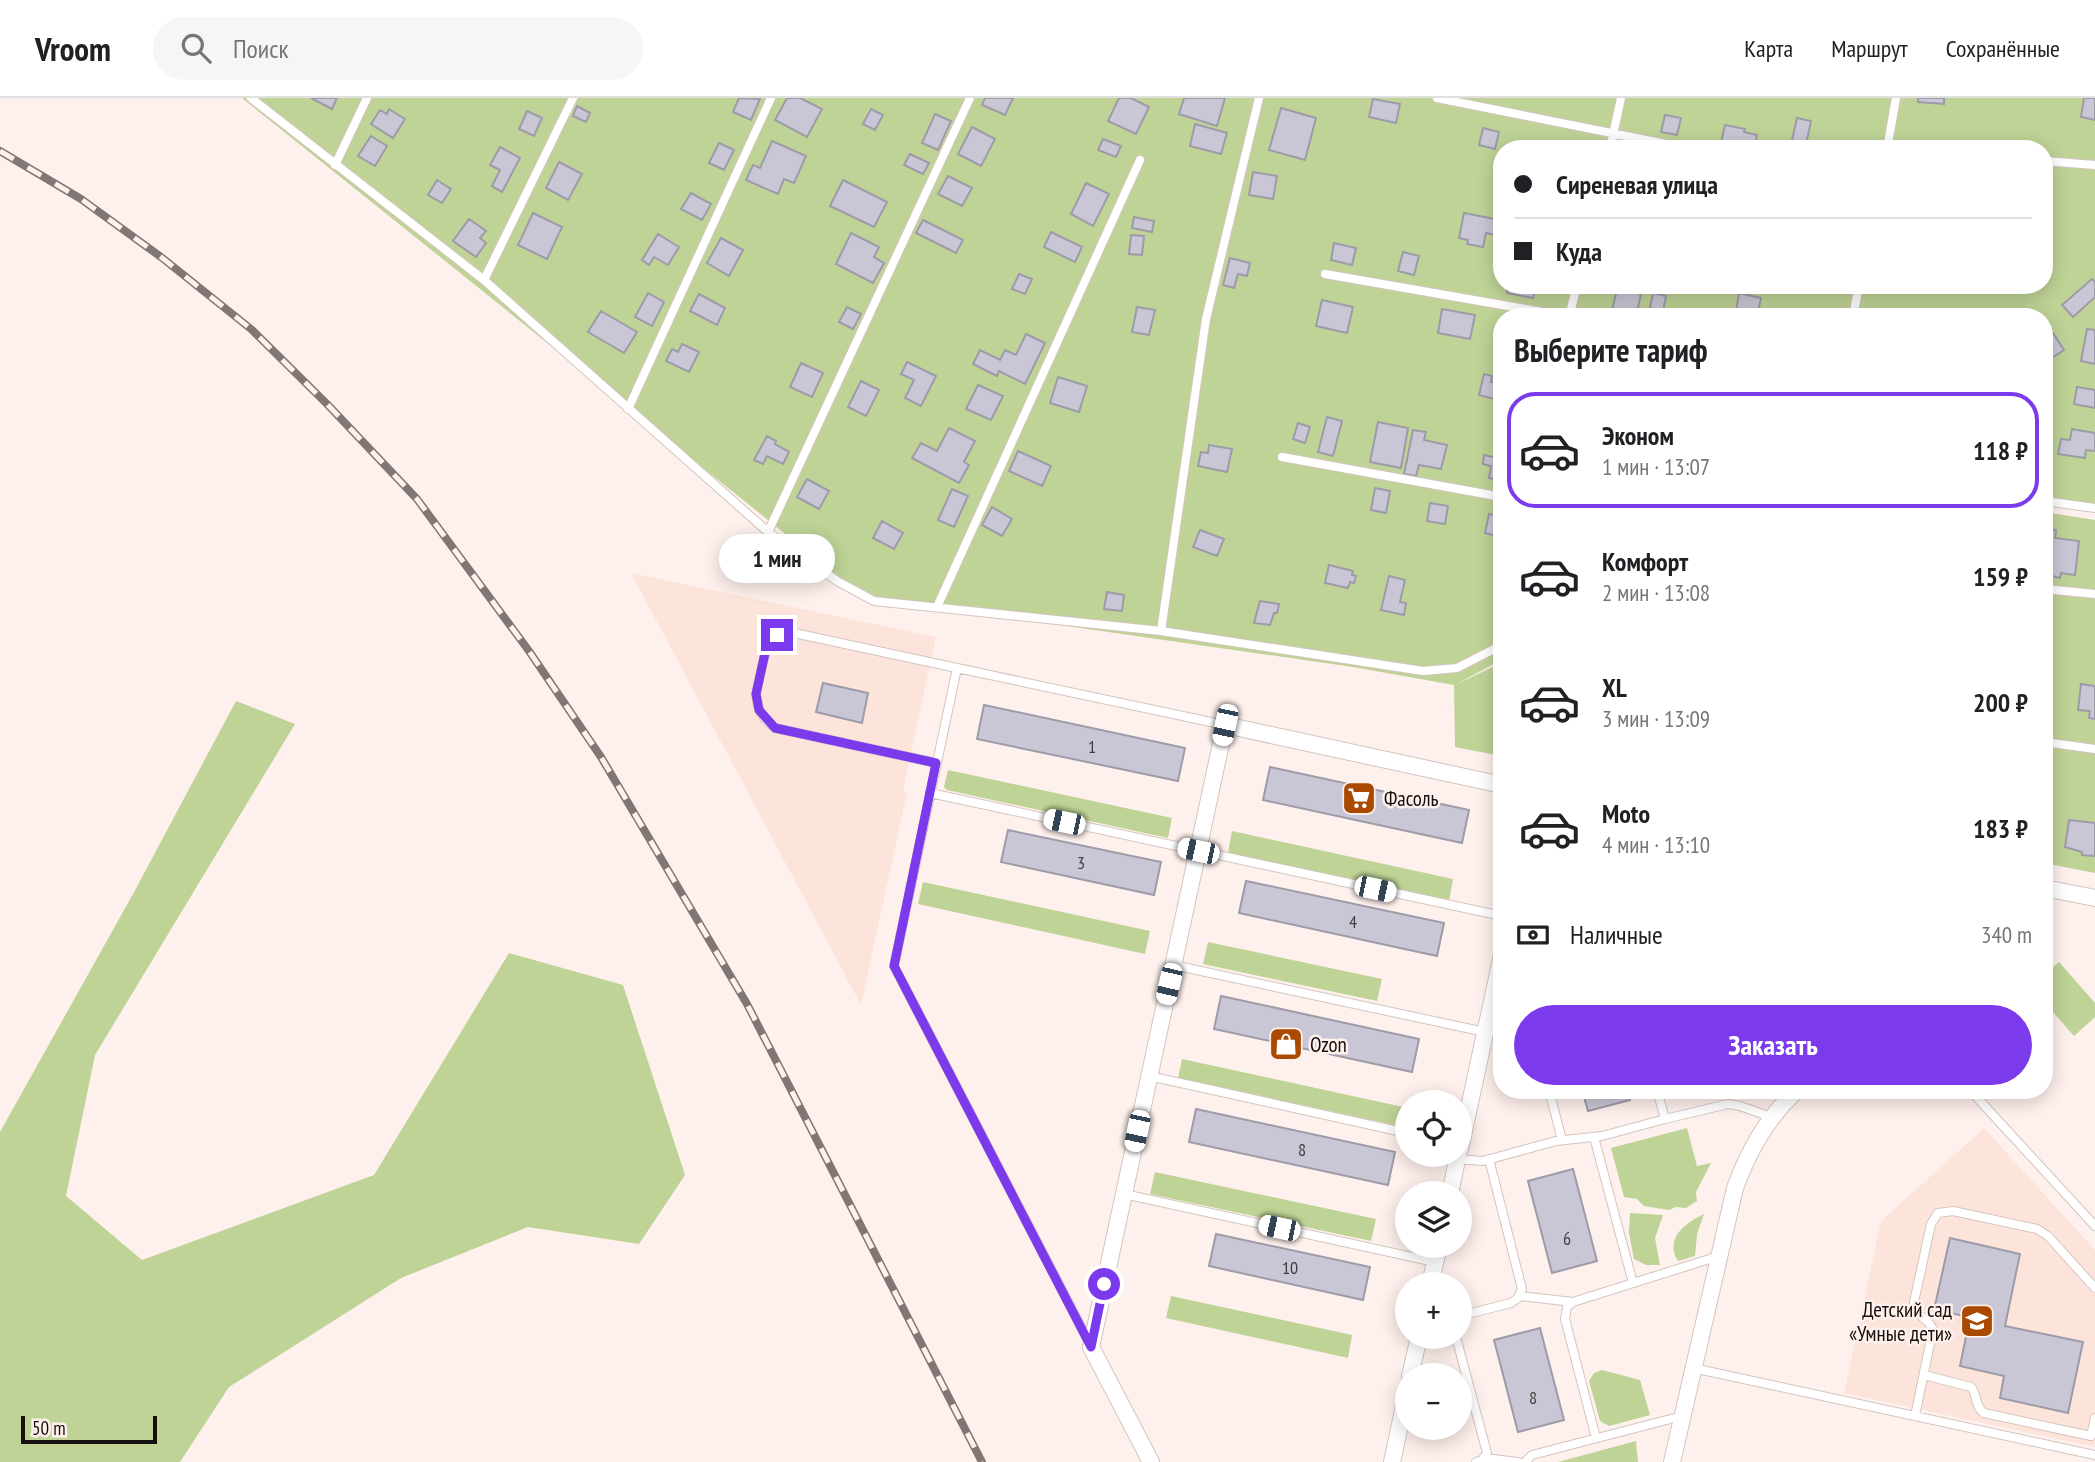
<!DOCTYPE html>
<html lang="ru">
<head>
<meta charset="utf-8">
<style>
  :root { --surface:#fff; --page:#f6f6f6; --text:#202124; --muted:#757577; --line:#e0e0e0; --accent:#7c3aed }
  body { margin:0; font-family:"PT Sans Narrow",sans-serif; background:var(--page); color:var(--text); height:100vh; display:flex; flex-direction:column; font-size:26px; white-space:nowrap }
  * { box-sizing:border-box; margin:0 }
  p { font-size:23px; color:var(--muted) }
  .icon { flex:none; width:38px; height:38px; fill:none; stroke:currentColor; stroke-width:2; stroke-linecap:round; stroke-linejoin:round }
  .map { position:relative; flex:1; overflow:hidden }
  .drawer { position:absolute; left:1493px; top:210px; width:560px; height:791px; display:flex; flex-direction:column; background:var(--surface); border-radius:28px; box-shadow:0 4px 18px #0003 }
  .drawer>* { flex:none }
  .guide { position:absolute; left:1493px; top:42px; width:560px; height:154px; border-radius:28px; box-shadow:0 4px 18px #0003; display:grid; align-content:center; height:154px; padding:0 21px; background:var(--surface) }
  .fabs { position:absolute; left:1395px; top:992px; display:grid; gap:14px }
  .fabs a { display:grid; place-items:center; width:77px; height:77px; border-radius:50%; background:var(--surface); box-shadow:0 4px 18px #0003; font-size:35px }
  .scale { position:absolute; left:21px; bottom:18px; width:136px; box-sizing:border-box; padding-left:7px; border:4px solid #150f0d; border-top:0; font-size:19px; line-height:24px; white-space:nowrap; color:#150f0d; -webkit-text-stroke:5px #fef0ec; paint-order:stroke }
  .end { position:absolute; width:32px; height:32px; margin:-16px; border:9px solid #7c3aed; background:#fff; box-shadow:0 0 0 4px #fff }
  .from { border-radius:50% }
  .bubble { position:absolute; height:49px; border-radius:24px; background:var(--surface); box-shadow:0 4px 18px #0003; font-size:23px; font-weight:700; line-height:49px; text-align:center }
  .car { position:absolute; width:21px; height:42px; margin:-21px -10px; border-radius:9px; box-shadow:0 0 5px 2px #0007; background:linear-gradient(#fff 24%,#345 0 40%,#fff 0 76%,#345 0 86%,#fff 0) }
  .guide b { display:flex; align-items:center; gap:24px; height:66px; font-size:26px }
  .guide b+b { border-top:2px solid var(--line) }
  .guide i { width:18px; height:18px; background:var(--text) }
  ul { padding:0; list-style:none }
  li { display:flex; align-items:center; gap:21px; height:116px; margin:0 14px 10px; padding:0 7px; border:4px solid transparent; border-radius:28px }
  li div { flex:1 }
  li b { display:block; font-size:26px }
  li em { font-style:normal; font-weight:700 }
  li.current { border-color:var(--accent) }
  li>.icon { width:63px; height:63px; stroke-width:1.5 }
  h2 { padding:0 21px; font-size:32px; line-height:84px }
  .pay { display:flex; align-items:center; gap:18px; height:77px; padding:0 21px; font-size:26px }
  .pay p { margin-inline-start:auto }
  .button { display:flex; gap:14px; margin-top:auto; padding:14px 21px }
  .button a { flex:1; height:80px; border-radius:42px; background:var(--accent); color:#fff; font-size:28px; font-weight:700; line-height:80px; text-align:center }
  header { display:flex; align-items:center; gap:42px; box-sizing:border-box; height:98px; padding:0 35px; background:var(--surface); border-bottom:2px solid var(--line) }
  header strong { font-size:33px }
  nav { display:flex; gap:38px; margin-inline-start:auto; font-size:24px }
  .search { width:490px; height:63px; background:var(--page); display:flex; align-items:center; gap:18px; box-sizing:border-box; padding:0 24px; border-radius:38px; color:var(--muted); font-size:26px }
  .map>svg:first-child { display:block }
  .built { fill:#fde4db }
  .green { fill:#bfd396; fill-rule:evenodd }
  .building { fill:#c9c7d5; stroke:#9e9ba9; stroke-width:2 }
  .lines { fill:none; stroke-linecap:round; stroke-linejoin:round }
  .service-casing { stroke:#d5c4be; stroke-width:10 }
  .minor-casing { stroke:#d5c4be; stroke-width:18 }
  .service { stroke:#fff; stroke-width:8 }
  .minor { stroke:#fff; stroke-width:16 }
  .rail-casing { stroke:#807673; stroke-width:8 }
  .rail { stroke:#fef0ec; stroke-width:5; stroke-dasharray:16; stroke-linecap:butt }
  .route { stroke:#7c3aed; stroke-width:9 }
  .labels { text-anchor:middle; dominant-baseline:central; stroke-width:5; stroke-linejoin:round; paint-order:stroke }
  .number-label { font-size:18px; fill:#423d3f }
  .poi-label { font-size:21px; fill:#150f0d; stroke:#fef0ec; text-anchor:start }
</style>
</head>
<body>
<header>
<strong>Vroom</strong>
<div class="search"><svg class="icon" aria-label="search" viewBox="0 0 24 24"><circle cx="10" cy="10" r="6"/><path d="M15 15l6 6"/></svg>Поиск</div>
<nav><a>Карта</a><a>Маршрут</a><a>Сохранённые</a></nav>
</header>
<div class="map">
<svg width="2095" height="1364" viewBox="0 0 2095 1364">
  <rect width="100%" height="100%" fill="#fef0ec"/>
  <!-- built -->
  <path class="built" d="M631 475 936 539 903 693 907 695 861 907Z
    M1984 1030 2095 1152V1349L1844 1295 1881 1123Z"/>
  <!-- green -->
  <path class="green" d="M242 0H2095V413L2044 406V219H1502L1501 562 1455 587 1501 565V658L1455 649 1454 587 1353 569 864 499ZM1502 51H2044V187H1502Z
    M2044 414 2095 422V775L2044 765Z
    M236 603 295 626 95 957 66 1098 142 1162 374 1077 509 855 623 887 685 1077 639 1146 528 1129 401 1180 229 1289 180 1364H0V1034L133 796Z
    M948 672 1172 720 1168 740 947 692 944 689Z
    M1232 733 1453 781 1449 803 1228 755Z
    M923 784 1150 833 1145 856 918 806Z
    M1208 844 1382 881 1377 903 1203 866Z
    M2059 864 2095 905V919L2074 938 2044 904V877Z
    M1182 961 1403 1009 1399 1028 1178 980Z
    M1687 1030 1697 1068 1711 1065 1696 1094 1697 1103 1686 1110 1676 1109 1669 1112 1644 1108 1637 1101 1624 1099 1611 1050Z
    M1155 1074 1376 1121 1371 1143 1150 1096Z
    M1630 1115 1663 1117 1655 1140 1660 1167H1646L1634 1161 1629 1135Z
    M1704 1116 1697 1136 1695 1158 1678 1163C1664 1141 1685 1125 1704 1116Z
    M1171 1198 1352 1237 1348 1260 1166 1220Z
    M1602 1272 1640 1282 1650 1317 1609 1328 1600 1323 1589 1283 1594 1275Z
    M1636 1343 1638 1364H1558Z"/>
  <!-- building -->
  <path class="building" d="M311 0H337L332 11Z
    M739 0 760 1 751 22 733 14Z
    M787 0H800L822 11 807 39 775 22Z
    M985 0H1013L1005 17 982 7Z
    M1119 0H1131L1149 9 1136 36 1108 23Z
    M1184 0H1225L1217 28 1179 16Z
    M1918 0H1944V6L1918 4Z
    M2084 0H2095V22L2081 19Z
    M1373 1 1400 6 1396 25 1369 19Z
    M577 8 590 15 586 24 573 18Z
    M1281 10 1316 20 1305 62 1269 52Z
    M389 11 405 21 393 40 371 26 380 12 387 16Z
    M871 11 883 17 875 32 863 26Z
    M527 13 542 20 534 38 519 31Z
    M935 16 951 23 938 52 922 45Z
    M1665 17 1681 20 1677 37 1661 34Z
    M1797 20 1811 23 1805 51H1790Z
    M1195 26 1227 35 1221 56 1190 48Z
    M1725 27 1745 31 1744 34 1757 37 1754 51 1721 45Z
    M972 29 995 41 981 68 958 56Z
    M1483 30 1499 34 1495 51 1479 47Z
    M371 38 387 48 375 68 358 58Z
    M1103 41 1121 48 1116 59 1098 52Z
    M772 43 806 58 794 85 784 81 778 96 746 82 753 67 760 70Z
    M719 45 734 52 724 72 709 65Z
    M500 49 520 60 502 94 492 88 500 72 490 67Z
    M910 56 929 65 923 76 904 67Z
    M559 64 582 76 568 102 546 90Z
    M1253 74 1277 78 1273 101 1249 97Z
    M948 78 972 90 962 108 938 96Z
    M437 82 451 91 442 105 428 97Z
    M843 82 887 104 874 129 830 108Z
    M1086 85 1109 96 1093 128 1071 116Z
    M691 95 711 106 702 122 681 111Z
    M533 115 562 129 547 161 518 147Z
    M1464 115 1500 122 1497 137 1486 135 1483 149 1467 146 1468 142 1459 140Z
    M1134 119 1154 123 1152 134 1132 130Z
    M469 121 486 133 480 140 486 145 476 159 453 143Z
    M923 122 963 142 956 155 916 135Z
    M1051 134 1082 149 1075 164 1044 149Z
    M851 135 879 149 874 159 884 165 873 185 836 166Z
    M658 136 679 149 668 167 654 159 649 167 642 162Z
    M1131 137 1144 138 1142 157 1129 156Z
    M721 140 743 152 729 178 707 165Z
    M1334 145 1356 150 1352 167 1331 162Z
    M1403 154 1419 158 1414 177 1398 173Z
    M1230 160 1250 165 1247 178 1238 176 1234 190 1223 187Z
    M1019 176 1032 181 1025 196 1012 191Z
    M2092 181 2095 184V199L2073 219 2062 207Z
    M1508 187H1536L1533 200 1507 195Z
    M1617 191 1641 196 1636 219 1611 217Z
    M648 195 664 204 652 228 635 219Z
    M1653 195 1666 198 1662 219H1648Z
    M1739 195 1761 200 1757 219H1735Z
    M699 196 725 210 717 227 690 213Z
    M1322 202 1353 209 1347 235 1316 228Z
    M847 209 861 216 853 231 839 224Z
    M1137 209 1155 212 1149 237 1132 234Z
    M1442 211 1475 217 1470 241 1438 235Z
    M601 213 637 234 624 255 588 234Z
    M2087 231 2095 232V266L2081 263Z
    M2053 235 2064 252 2044 265V241Z
    M1026 236 1045 245 1025 286 999 273 997 278 973 266 980 252 1000 262 1005 252 1016 257Z
    M682 246 699 254 689 274 666 263 672 251 678 254Z
    M907 264 936 278 921 308 905 300 914 282 901 276Z
    M801 265 823 275 812 299 790 289Z
    M1484 276 1492 278 1491 284 1502 286V303L1479 297Z
    M1058 279 1087 288 1079 314 1050 305Z
    M861 283 879 292 866 318 848 309Z
    M978 287 1003 298 991 322 966 311Z
    M2077 289 2095 292V310L2074 306Z
    M1327 319 1342 323 1333 358 1318 354Z
    M1378 324 1408 330 1401 370 1370 364Z
    M1298 325 1310 329 1305 345 1293 341Z
    M949 330 975 343 964 364 969 367 959 385 912 360 921 345 937 353Z
    M2072 331 2095 335V353L2086 352 2085 360 2058 356 2061 341 2070 342Z
    M1413 332 1426 334 1424 342 1447 347 1441 371 1419 367 1416 378 1404 376Z
    M767 338 776 343 775 346 789 354 783 366 767 358 763 366 754 362Z
    M1209 347 1232 351 1227 374 1198 368 1201 354 1208 355Z
    M1018 353 1051 368 1042 388 1009 373Z
    M1484 357 1502 361V383L1489 380 1491 368 1483 366Z
    M807 381 829 393 819 411 797 399Z
    M1375 390 1390 393 1386 415 1371 412Z
    M952 391 968 398 954 429 938 422Z
    M1430 405 1448 408 1445 426 1427 423Z
    M992 409 1012 421 1002 438 982 427Z
    M1489 416 1502 418 1501 439 1485 435Z
    M882 423 903 435 894 451 873 440Z
    M2045 431 2056 432 2055 440 2079 443 2075 477 2061 475 2060 480 2052 478V474L2044 472Z
    M1200 432 1224 441 1217 458 1193 449Z
    M1329 467 1353 473 1352 477 1356 478 1354 485 1350 484 1348 490 1325 485Z
    M1389 478 1405 482 1400 504 1406 505 1404 517 1381 512Z
    M1107 494 1124 497 1122 513 1104 511Z
    M1260 503 1279 506 1277 515H1274L1270 527 1254 525Z
    M2044 573 2050 574 2047 605 2044 604Z
    M823 585 868 595 862 625 816 614Z
    M2081 586 2095 588V621L2089 620 2090 613 2078 612Z
    M984 607 1185 650 1178 683 977 641Z
    M1270 669 1469 712 1462 745 1263 702Z
    M2044 678 2050 679 2045 712H2044Z
    M2069 722 2095 725V758L2082 757V754L2065 749Z
    M1008 732 1161 764 1154 797 1001 764Z
    M1246 783 1444 825 1437 858 1239 815Z
    M1221 898 1419 941 1412 974 1214 931Z
    M1582 992H1628L1630 1002 1588 1013Z
    M1196 1011 1395 1054 1388 1087 1189 1044Z
    M1573 1071 1597 1163 1552 1175 1528 1083Z
    M1216 1136 1370 1169 1363 1202 1209 1168Z
    M1950 1140 2020 1156 2005 1228 2083 1244 2068 1315 2000 1300 2004 1278 1960 1268 1970 1219 1934 1212Z
    M1540 1230 1564 1322 1518 1334 1494 1242Z"/>
  <g class="lines">
    <!-- service casing -->
    <g class="service-casing">
      <path id="service" d="M251 0 484 182 768 434 837 483 874 503 1161 533 1423 573 1457 570 1502 547
        M1437 0 1691 51
        M1610 51 1621 0
        M1887 51 1896 0
        M2044 63 2095 67
        M335 67 367 0
        M1325 176 1571 219
        M484 182 573 0
        M1569 219 1577 187
        M1853 219 1859 187
        M628 311 771 0
        M1282 359 1502 399
        M2044 403 2095 410
        M768 434 970 0
        M2044 491 2095 496
        M937 509 1140 62
        M1161 533 1206 221 1259 0
        M2044 644 2095 651
        M936 665 775 630 765 621 759 612 756 596 767 546 777 537 794 535 957 570
        M930 695 1502 818
        M1173 867 1485 934
        M1149 978 1407 1035
        M1549 992 1562 1042
        M1970 992 2095 1128
        M1665 1021 1728 1006 1740 1008 1771 1019
        M1594 1039 1633 1185
        M1457 1061 1483 1063 1556 1043 1602 1038 1665 1021 1657 992
        M1124 1096 1435 1164
        M1520 1198 1573 1204
        M1460 1218 1511 1205 1518 1200 1522 1191 1489 1061
        M1456 1239 1487 1355 1482 1362 1476 1364
        M1090 1246 894 868 957 570 1225 627
        M1693 1270 2095 1357
        M1924 1277 1971 1289C1978 1297 1974 1308 1984 1315L2091 1338 2095 1320
        M1915 1318 1933 1231 1928 1224 1915 1213 1914 1204 1931 1126 1938 1115 1953 1113 2037 1131 2048 1138 2095 1190
        M1596 1340 1565 1221 1567 1209 1573 1204 1719 1158
        M1485 1360 1518 1364
        M1525 1364 1532 1357 1682 1318"/>
    </g>
    <!-- minor casing -->
    <g class="minor-casing">
      <path id="minor" d="M2044 790 2095 800
        M1460 1051 1502 857
        M1450 1096 1458 1057
        M1430 1186 1439 1148
        M1410 1278 1419 1239
        M1151 1364 1091 1249 1225 627 1502 687
        M1392 1364 1407 1294
        M1672 1364 1735 1090C1749 1052 1767 1020 1797 992"/>
    </g>
    <!-- service -->
    <use href="#service" class="service"/>
    <!-- minor -->
    <use href="#minor" class="minor"/>
    <!-- rail casing -->
    <g class="rail-casing">
      <path id="rail" d="M0 53 81 101 161 159 251 231 327 306 417 401 529 553 601 659 747 906 982 1364"/>
    </g>
    <!-- rail -->
    <use href="#rail" class="rail"/>
  </g>
  <g class="lines">
    <!-- route -->
    <path class="route" d="M777 537 767 546 756 596 759 612 775 630 936 665 894 868 1091 1249 1104 1186"/>
  </g>
  <!-- icons -->
  <defs>
    <g id="supermarket-square" transform="scale(1.75)"><rect x="-9" y="-9" width="18" height="18" rx="4" fill="#aa4a01" stroke="#fef0ec"/><path d="M-6-5.5h2.5l.6 2H6L4.5 2H-2.5L-4.4-4H-6ZM-1.5 3.2a1.3 1.3 0 1 0 .1 0ZM3 3.2a1.3 1.3 0 1 0 .1 0Z" fill="#fff"/></g>
    <g id="shop-square" transform="scale(1.75)"><rect x="-9" y="-9" width="18" height="18" rx="4" fill="#aa4a01" stroke="#fef0ec"/><path d="M-5-2.5h2.3a2.7 3.5 0 0 1 5.4 0H5L5.5 6h-11ZM-1.5-2.5h3a1.5 2.3 0 0 0-3 0Z" fill="#fff"/></g>
    <g id="school-square" transform="scale(1.75)"><rect x="-9" y="-9" width="18" height="18" rx="4" fill="#aa4a01" stroke="#fef0ec"/><path d="M0-5L7-2L0 1L-7-2ZM-4 1L0 2.5L4 1V4Q0 6-4 4Z" fill="#fff"/></g>
  </defs>
  <g fill-rule="evenodd">
    <use href="#supermarket-square" x="1359" y="700"/>
    <use href="#shop-square" x="1286" y="946"/>
    <use href="#school-square" x="1977" y="1223"/>
  </g>
  <g class="labels">
    <!-- number labels -->
    <g class="number-label">
      <text x="1092" y="648">1</text>
      <text x="1081" y="764">3</text>
      <text x="1353" y="823">4</text>
      <text x="1302" y="1051">8</text>
      <text x="1567" y="1140">6</text>
      <text x="1290" y="1169">10</text>
      <text x="1533" y="1299">8</text>
    </g>
    <!-- poi labels -->
    <g class="poi-label">
      <text x="1384" y="700">Фасоль</text>
      <text x="1310" y="946">Ozon</text>
      <text x="1952" y="1211" text-anchor="end">Детский сад<tspan x="1952" dy="24">«Умные дети»</tspan></text>
    </g>
  </g>
</svg>
<div class="fabs">
<a><svg class="icon" aria-label="locate" viewBox="0 0 24 24"><circle cx="12" cy="12" r="6"/><path d="M12 2v4M12 18v4M2 12h4M18 12h4"/></svg></a>
<a><svg class="icon" aria-label="layers" viewBox="0 0 24 24"><path d="M12 4l9 5-9 5-9-5zM3 14l9 5 9-5"/></svg></a>
<a>+</a>
<a>−</a>
</div>
<div class="scale">50 m</div>
<i class="end from" style="left:1104px;top:1186px"></i>
<i class="end" style="left:777px;top:537px"></i>
<div class="bubble" style="left:719px;top:436px;width:116px">1 мин</div>
<i class="car" style="left:1225px;top:627px;rotate:192deg"></i>
<i class="car" style="left:1064px;top:724px;rotate:282deg"></i>
<i class="car" style="left:1198px;top:753px;rotate:282deg"></i>
<i class="car" style="left:1375px;top:791px;rotate:102deg"></i>
<i class="car" style="left:1169px;top:886px;rotate:193deg"></i>
<i class="car" style="left:1137px;top:1033px;rotate:192deg"></i>
<i class="car" style="left:1279px;top:1130px;rotate:282deg"></i>
<div class="guide">
<b><i class="from"></i>Сиреневая улица</b>
<b><i></i>Куда</b>
</div>
<section class="drawer">
<h2>Выберите тариф</h2>
<ul>
<li class="current"><svg class="icon" aria-label="car" viewBox="0 0 24 24"><path d="M5 17H2v-5l4-1 3-4h7l3 4 3 1v5h-3M9 17h6M6 11h13"/><circle cx="7" cy="17" r="2"/><circle cx="17" cy="17" r="2"/></svg><div><b>Эконом</b><p>1 мин · 13:07</p></div><em>118 ₽</em></li>
<li><svg class="icon" aria-label="car" viewBox="0 0 24 24"><path d="M5 17H2v-5l4-1 3-4h7l3 4 3 1v5h-3M9 17h6M6 11h13"/><circle cx="7" cy="17" r="2"/><circle cx="17" cy="17" r="2"/></svg><div><b>Комфорт</b><p>2 мин · 13:08</p></div><em>159 ₽</em></li>
<li><svg class="icon" aria-label="car" viewBox="0 0 24 24"><path d="M5 17H2v-5l4-1 3-4h7l3 4 3 1v5h-3M9 17h6M6 11h13"/><circle cx="7" cy="17" r="2"/><circle cx="17" cy="17" r="2"/></svg><div><b>XL</b><p>3 мин · 13:09</p></div><em>200 ₽</em></li>
<li><svg class="icon" aria-label="car" viewBox="0 0 24 24"><path d="M5 17H2v-5l4-1 3-4h7l3 4 3 1v5h-3M9 17h6M6 11h13"/><circle cx="7" cy="17" r="2"/><circle cx="17" cy="17" r="2"/></svg><div><b>Moto</b><p>4 мин · 13:10</p></div><em>183 ₽</em></li>
</ul>
<div class="pay"><svg class="icon" aria-label="cash" viewBox="0 0 24 24"><path d="M3 7h18v10H3z"/><circle cx="12" cy="12" r="2"/></svg>Наличные<p>340 m</p></div>
<div class="button"><a>Заказать</a></div>
</section>
</div>
</body>
</html>
